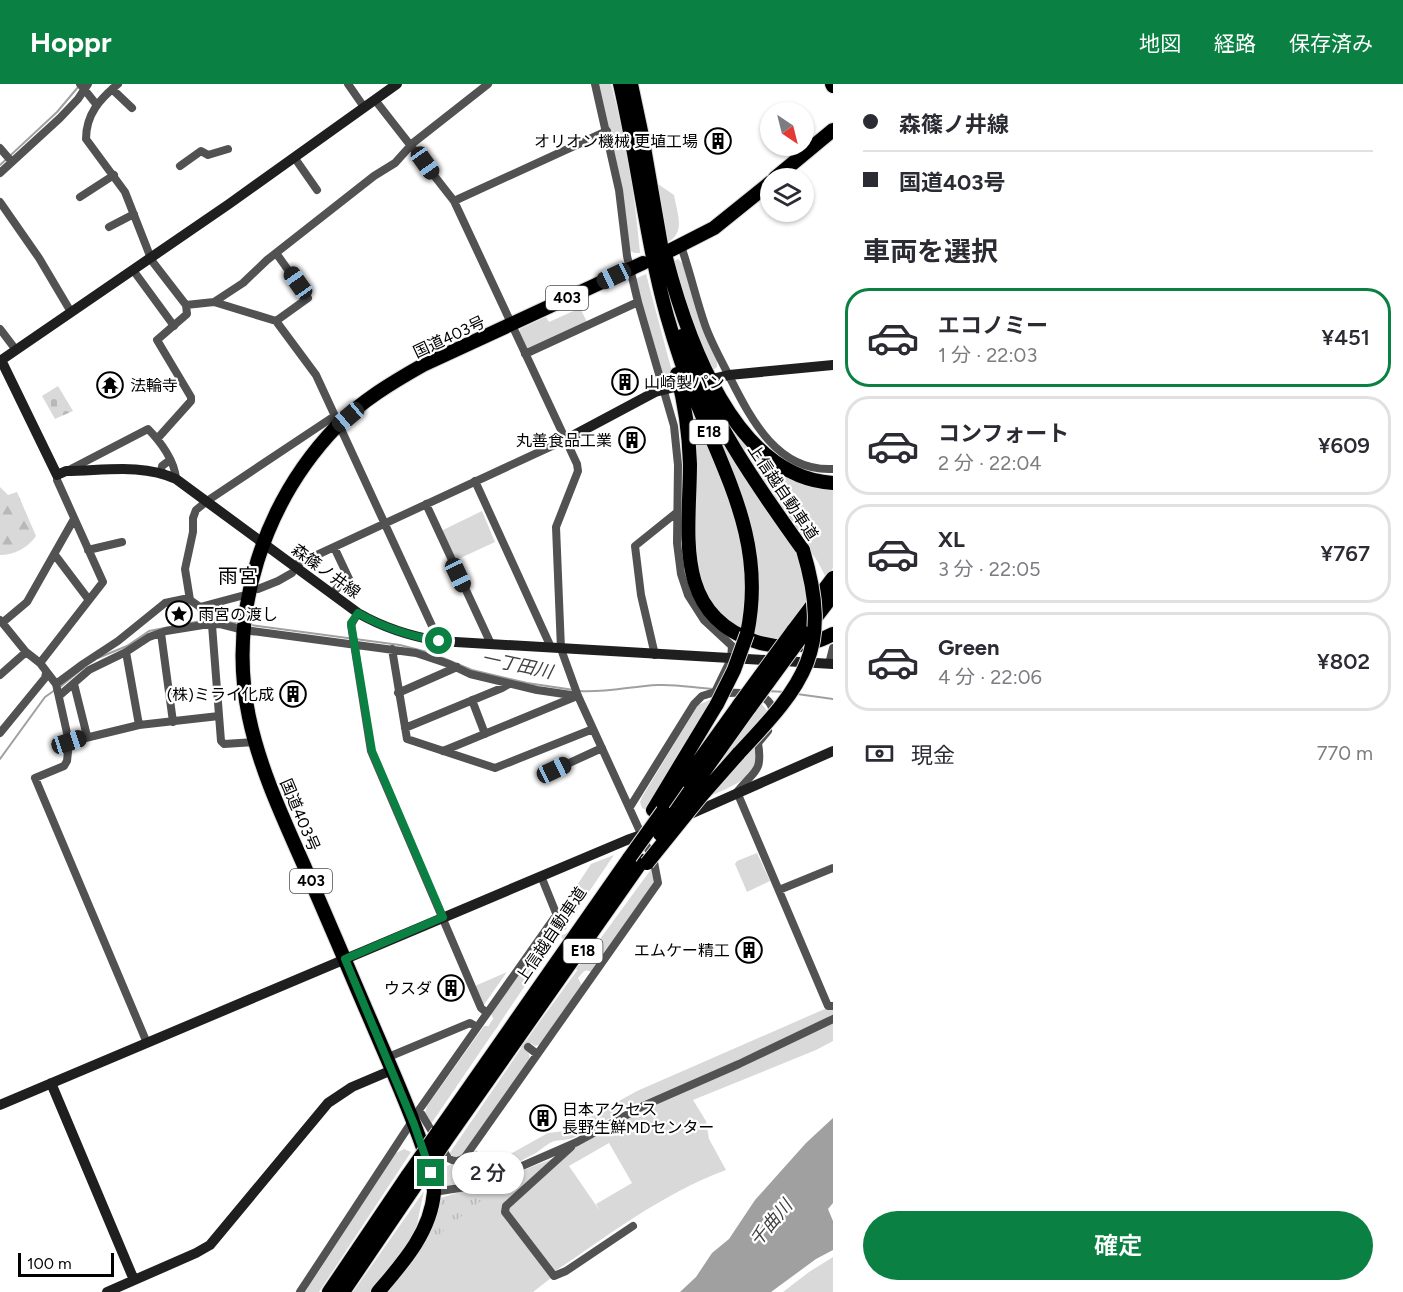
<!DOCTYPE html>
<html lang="ja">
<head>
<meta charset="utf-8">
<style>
  :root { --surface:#fff; --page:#f2f2f3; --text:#2b2b33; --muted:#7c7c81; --line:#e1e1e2; --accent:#0b8043 }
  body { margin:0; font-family:Figtree,"Noto Sans JP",sans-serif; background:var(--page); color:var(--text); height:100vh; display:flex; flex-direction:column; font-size:22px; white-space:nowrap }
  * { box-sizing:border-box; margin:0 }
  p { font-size:20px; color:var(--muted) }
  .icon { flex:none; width:33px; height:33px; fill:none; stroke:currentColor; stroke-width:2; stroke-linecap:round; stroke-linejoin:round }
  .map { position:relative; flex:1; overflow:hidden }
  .details { display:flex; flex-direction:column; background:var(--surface); width:570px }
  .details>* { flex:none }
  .banner { display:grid; align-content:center; height:132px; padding:0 30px; background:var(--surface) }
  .needle { width:39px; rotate:145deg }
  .fabs { position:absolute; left:760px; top:18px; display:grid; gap:12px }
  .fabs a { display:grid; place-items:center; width:54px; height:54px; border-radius:50%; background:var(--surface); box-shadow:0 2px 4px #0004; font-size:30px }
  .scale { position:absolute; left:18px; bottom:15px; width:96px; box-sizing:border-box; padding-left:6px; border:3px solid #000; border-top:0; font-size:16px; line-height:21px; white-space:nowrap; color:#000; -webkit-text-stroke:4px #fff; paint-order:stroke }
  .end { position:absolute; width:27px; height:27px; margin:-14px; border:8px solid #0b8043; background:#fff; box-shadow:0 0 0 3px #fff }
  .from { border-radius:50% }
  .bubble { position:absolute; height:42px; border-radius:21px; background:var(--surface); box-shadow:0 2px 4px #0004; font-size:20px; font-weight:600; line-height:42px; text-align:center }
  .car { position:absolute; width:18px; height:36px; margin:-18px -9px; border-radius:8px; box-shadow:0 0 4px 2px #0007; background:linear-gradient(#222 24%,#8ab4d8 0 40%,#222 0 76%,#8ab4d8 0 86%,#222 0) }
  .banner b { display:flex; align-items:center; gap:21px; height:57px; font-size:22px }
  .banner b+b { border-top:2px solid var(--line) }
  .banner i { width:15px; height:15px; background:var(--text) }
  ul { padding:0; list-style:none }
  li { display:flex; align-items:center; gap:18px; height:99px; margin:0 12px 9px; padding:0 18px; border:3px solid var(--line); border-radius:24px }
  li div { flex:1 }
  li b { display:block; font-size:22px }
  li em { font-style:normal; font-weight:600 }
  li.on { border-color:var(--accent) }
  li>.icon { width:54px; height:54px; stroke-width:1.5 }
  h2 { padding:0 30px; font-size:27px; line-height:72px }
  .pay { display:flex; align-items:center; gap:15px; height:66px; padding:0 30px; font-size:22px }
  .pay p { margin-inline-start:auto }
  .action { display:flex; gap:12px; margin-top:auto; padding:12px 30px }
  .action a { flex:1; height:69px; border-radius:36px; background:var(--accent); color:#fff; font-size:24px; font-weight:600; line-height:69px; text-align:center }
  header { display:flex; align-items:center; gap:36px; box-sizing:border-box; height:84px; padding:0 30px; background:var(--accent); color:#fff }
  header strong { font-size:28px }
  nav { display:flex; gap:33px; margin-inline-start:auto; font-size:21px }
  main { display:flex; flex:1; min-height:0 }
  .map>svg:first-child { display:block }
  .grass { fill:#d9d9d9; fill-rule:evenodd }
  .forest { fill:url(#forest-firs) }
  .cemetery { fill:url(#cemetery-stones) }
  .park { fill:url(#park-tufts) }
  .water { fill:#a0a0a0 }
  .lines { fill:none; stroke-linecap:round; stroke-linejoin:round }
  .stream { stroke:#a0a0a0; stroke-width:2 }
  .street-tunnel { stroke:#d9d9d9; stroke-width:8; stroke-dasharray:8 4; stroke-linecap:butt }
  .highway-casing { stroke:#dbdbdb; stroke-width:16 }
  .street { stroke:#525252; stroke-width:8 }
  .secondary { stroke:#1f1f1f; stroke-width:10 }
  .highway { stroke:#000; stroke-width:14 }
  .highway-bridge-casing { stroke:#dbdbdb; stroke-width:16; stroke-linecap:butt }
  .highway-bridge { stroke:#000; stroke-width:14 }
  .route { stroke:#0b8043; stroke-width:8 }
  .labels { text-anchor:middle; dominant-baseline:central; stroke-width:4.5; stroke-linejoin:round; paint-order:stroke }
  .shield { fill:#fff; stroke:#4c4c4c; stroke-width:1.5 }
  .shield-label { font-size:15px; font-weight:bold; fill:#000 }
  .poi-label { font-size:16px; fill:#000; stroke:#fff; text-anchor:end }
  .street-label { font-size:16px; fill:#000; stroke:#fff }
  .water-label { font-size:18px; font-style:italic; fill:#414141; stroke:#fff }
  .quarter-label { font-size:20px; fill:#000; stroke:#fff }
</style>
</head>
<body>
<header>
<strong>Hoppr</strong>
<nav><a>地図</a><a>経路</a><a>保存済み</a></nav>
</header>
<main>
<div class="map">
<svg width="833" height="1208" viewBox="0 0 833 1208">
  <defs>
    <pattern id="forest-firs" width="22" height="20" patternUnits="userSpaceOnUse" patternTransform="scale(1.5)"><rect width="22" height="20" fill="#d9d9d9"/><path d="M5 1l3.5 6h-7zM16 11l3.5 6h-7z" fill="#b8b8b8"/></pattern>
    <pattern id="cemetery-stones" width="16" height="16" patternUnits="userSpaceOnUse" patternTransform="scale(1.5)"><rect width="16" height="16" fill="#d9d9d9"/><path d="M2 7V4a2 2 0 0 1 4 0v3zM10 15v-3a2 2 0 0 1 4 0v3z" fill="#b8b8b8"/></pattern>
    <pattern id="park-tufts" width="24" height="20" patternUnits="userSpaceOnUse" patternTransform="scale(1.5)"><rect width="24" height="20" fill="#d9d9d9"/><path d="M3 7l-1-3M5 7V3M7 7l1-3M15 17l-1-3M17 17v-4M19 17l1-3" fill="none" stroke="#b8b8b8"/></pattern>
  </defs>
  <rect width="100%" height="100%" fill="#fff"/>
  <!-- grass -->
  <path class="grass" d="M598 0H611C626 55 635 112 640 169H635L630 167 619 91Z
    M655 98 674 111C677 129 686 148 668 158Z
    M678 175 684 181 717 276V283L713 286 702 266 672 178Z
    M646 190 671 284 672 296 666 295 661 288 635 195Z
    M580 224 587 238 529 266 526 265 519 249 520 245 546 233 549 238Z
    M686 308 729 413 746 475 748 503 741 549 713 527 695 488Z
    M714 309 759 372C779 392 805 402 833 403V484L826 494 818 478 734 355Z
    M705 318 788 451 816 504 778 557 751 553 757 489 709 337Z
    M482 427 495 458 454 477 441 447Z
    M712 615 687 661 646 726 642 724 640 718 642 713 698 621Z
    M760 618 770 630 697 710Z
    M754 664C755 668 757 673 756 678 753 695 724 706 710 712Z
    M757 769 770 797 747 808 735 780 737 777Z
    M614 771 431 1040 425 1029 427 1022 484 942H489L494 936 491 930 551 843 555 841 559 844 564 837 560 827 591 780Z
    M652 784 654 800 592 888 585 886 578 894 583 903 541 960 535 962 531 959 526 966 529 970 530 976 462 1071 455 1073 449 1070 535 944Z
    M507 888 483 922 475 902Z
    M827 924H833V931L734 979 634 1021 575 1053C568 1057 559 1055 552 1058 545 1061 539 1068 532 1071 505 1086 478 1096 448 1102L440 1096 438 1086 442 1083 446 1095 483 1085 548 1049 565 1047 637 1007Z
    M833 939V957L816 966 693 1016 706 1037 709 1055 726 1086C663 1109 609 1151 554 1188L508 1127 509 1124 575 1061 617 1038ZM609 1059 632 1099 596 1120 600 1127 569 1082Z
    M404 1065 411 1068 319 1208H305L396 1069Z
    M554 1074 504 1120 501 1128 551 1194 533 1208H384L420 1164 514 1090Z
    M424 1107 416 1145 409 1157 370 1208H353Z
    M833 1173V1208H783L809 1188Z"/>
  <!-- forest -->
  <path class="forest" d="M0 403 8 411 17 408 36 452C28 464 14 471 0 471Z"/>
  <!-- cemetery -->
  <path class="cemetery" d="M58 302 73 327 55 335 42 312Z
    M477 1066 483 1085 446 1095 442 1083 453 1080Z"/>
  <!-- park -->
  <path class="park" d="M514 1090 426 1161 420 1164 438 1115Z"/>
  <!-- water -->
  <path class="water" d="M833 1034V1119L828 1125 833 1137V1166L816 1175 771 1208H680L696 1193 712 1169 729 1155 755 1116 806 1059Z"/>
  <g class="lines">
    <!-- stream -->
    <path class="stream" d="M0 81 57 28 79 2
      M251 541 400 561 431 569 472 586 527 599 574 606
      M98 574 127 562 149 547 211 535 240 540
      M60 603 83 584
      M579 607C606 609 632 602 658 601 677 600 695 604 714 605
      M767 607 786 608
      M797 610 833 615
      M0 675 45 613 55 606"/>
    <!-- street-tunnel -->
    <path class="street-tunnel" d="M560 839 569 859
      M574 870 584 892
      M491 938 528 963"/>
    <!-- highway casing -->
    <g class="highway-casing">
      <path id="highway" d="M620 0C638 77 646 156 667 232 675 260 684 288 695 314 727 395 766 460 747 550
        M631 0 642 52 665 184
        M832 0 833 2
        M775 94 833 46
        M671 166 714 144 771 98
        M666 174C687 254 734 393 833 399
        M682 252C707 331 755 399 803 466
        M677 290C685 320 689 349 690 380 690 447 672 529 754 557 780 566 809 563 833 550
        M810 541 833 511
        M793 547 833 494
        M690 707 750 623
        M701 712 739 669
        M653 726 717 620
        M663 727 739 621
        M438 1048 630 773
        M444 1059 642 777
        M329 1208 408 1091
        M343 1208 417 1099
        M378 1208C402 1180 431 1148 434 1108 434 1097 429 1084 426 1073 414 1036 398 1000 383 965 357 905 332 845 306 786 284 736 260 686 249 633 227 529 264 418 337 342 361 317 393 298 423 281L643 179"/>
    </g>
    <!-- street -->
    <path class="street" d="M80 0 96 20
      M118 0C100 15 86 30 86 55L125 108 152 177 186 221 214 218 243 199 267 176 374 92 395 79 413 59 488 0
      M348 0 364 23
      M595 0 619 106 627 172 638 218 674 342 678 381 677 459 681 490 688 511 704 536 732 562 731 575 715 608 702 612 694 620 630 723
      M112 5 132 24
      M375 16 454 117 577 380 578 387 556 443 561 565 578 612 654 778 658 799 465 1073C459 1078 454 1078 448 1074L419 1026 557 830
      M0 64 12 78
      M294 73 317 106
      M180 82 201 67 208 71 228 65
      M0 89 60 34 78 15 88 0
      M80 113 114 91
      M454 117 607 47
      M0 118 39 174 71 228
      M109 143 134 130
      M681 162C690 188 696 215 705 241 711 258 720 274 728 290 750 333 776 388 833 385
      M133 186 174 242
      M214 218 276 237 316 291 439 557
      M276 237 308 214 276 169
      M0 245 16 266
      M525 270 638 218
      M157 355 191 317V313L157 256 187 230 186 221
      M67 387 148 345C160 357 175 377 176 395
      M161 389 162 382 170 376
      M475 397 549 559
      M426 420 491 560
      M88 466 122 458
      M55 471 89 516
      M293 482 565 356
      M258 505 278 497 292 489
      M332 510 339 502 350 497 334 463
      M200 523 241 512
      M358 529 351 541 371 667 481 924 487 929
      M0 536 26 568 40 579 56 600 69 658 67 677 64 682 35 694 147 959
      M2 539 27 518 74 435
      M161 549 173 638
      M392 565 407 655 495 684 593 645
      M126 568 139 641
      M655 571 641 511 635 462 676 429
      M40 579 103 498 57 396V391
      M829 580 833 564
      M0 591 26 568
      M56 600 83 580 118 557 165 519 184 515 190 516
      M74 600 87 652
      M398 609 457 583
      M722 609C741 609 772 605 773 630
      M59 612 89 586 126 568 149 553 166 547 203 541 220 540 244 546 416 569 449 580 470 590 537 606 578 612
      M472 616 485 650
      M405 644 502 604 509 600
      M768 647 758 659C763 689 754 686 737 708L828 922H833
      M0 649 45 594 46 589
      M69 658 139 641 219 632
      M255 658 224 660 221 657 212 541 200 523 190 516 185 485 193 448V434L196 426 207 417 333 333
      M443 667 577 612
      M554 686 602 664
      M541 792 560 839
      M779 806 833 784
      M528 963 537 970
      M386 974 470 939 477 943
      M571 1063 506 1122 505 1128 554 1192 566 1187 633 1142
      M434 1108 466 1103 492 1095 577 1058 643 1022 739 980 833 935
      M300 1208 409 1042"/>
    <!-- secondary -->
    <path class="secondary" d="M1 276 57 391 66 387C102 387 142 379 176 395L358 529C384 544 409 552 439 557L833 580
      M0 277 229 120 397 0
      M716 294 729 291 833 281
      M565 356 655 308 675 303
      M686 732 833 667
      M51 999 134 1196
      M0 1021 627 756 650 748
      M107 1208 196 1169 210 1161 328 1019 352 1003 392 986"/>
    <!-- highway -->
    <use href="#highway" class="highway"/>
    <!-- highway-bridge casing -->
    <g class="highway-bridge-casing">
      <path id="highway-bridge" d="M717 620 734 586 747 550
        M739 621 793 547
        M750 623 804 549
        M739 669C804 600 833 566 803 466
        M660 750 690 707
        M630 773 663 727
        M647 779 701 712
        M408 1091 438 1048
        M417 1099 444 1059"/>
    </g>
    <!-- highway-bridge -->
    <use href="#highway-bridge" class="highway-bridge"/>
  </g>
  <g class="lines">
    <!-- route -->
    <path class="route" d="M431 1089 414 1040 345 875 443 833 372 667 351 539 358 529C384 544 409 552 439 557"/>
  </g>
  <!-- icons -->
  <defs>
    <g id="building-ring" transform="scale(1.35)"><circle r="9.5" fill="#fff" stroke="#000" stroke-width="1.5"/><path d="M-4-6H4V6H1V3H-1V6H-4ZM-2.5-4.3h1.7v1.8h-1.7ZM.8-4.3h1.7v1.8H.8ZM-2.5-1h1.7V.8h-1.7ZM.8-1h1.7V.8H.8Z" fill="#000"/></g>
    <g id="temple-ring" transform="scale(1.35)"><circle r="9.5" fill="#fff" stroke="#000" stroke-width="1.5"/><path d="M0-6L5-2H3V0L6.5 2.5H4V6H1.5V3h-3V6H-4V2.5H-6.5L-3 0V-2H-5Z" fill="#000"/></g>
    <g id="sight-ring" transform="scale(1.35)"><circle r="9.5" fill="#fff" stroke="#000" stroke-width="1.5"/><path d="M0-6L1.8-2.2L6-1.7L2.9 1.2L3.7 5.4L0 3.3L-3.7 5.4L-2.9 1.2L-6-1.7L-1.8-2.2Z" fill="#000"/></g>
  </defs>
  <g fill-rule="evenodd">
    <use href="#building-ring" x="718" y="57"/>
    <use href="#building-ring" x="625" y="298"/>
    <use href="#temple-ring" x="110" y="301"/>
    <use href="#building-ring" x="632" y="356"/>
    <use href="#sight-ring" x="179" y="530"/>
    <use href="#building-ring" x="293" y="610"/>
    <use href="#building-ring" x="749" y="866"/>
    <use href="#building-ring" x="451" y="904"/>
    <use href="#building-ring" x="543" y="1034"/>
  </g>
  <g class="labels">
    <!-- shield labels -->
    <g class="shield">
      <rect x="546" y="202" width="42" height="24" rx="4.5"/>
      <rect x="689.5" y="336" width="39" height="24" rx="4.5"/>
      <rect x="290" y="785" width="42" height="24" rx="4.5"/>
      <rect x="563.5" y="855" width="39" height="24" rx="4.5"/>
    </g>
    <g class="shield-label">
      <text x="567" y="214">403</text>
      <text x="709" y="348">E18</text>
      <text x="311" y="797">403</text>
      <text x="583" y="867">E18</text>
    </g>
    <!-- poi labels -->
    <g class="poi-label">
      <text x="698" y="57">オリオン機械 更埴工場</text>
      <text x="644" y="298" text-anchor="start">山崎製パン</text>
      <text x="130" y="301" text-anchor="start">法輪寺</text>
      <text x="612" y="356">丸善食品工業</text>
      <text x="198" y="530" text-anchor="start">雨宮の渡し</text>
      <text x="274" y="610">(株)ミライ化成</text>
      <text x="730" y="866">エムケー精工</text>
      <text x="432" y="904">ウスダ</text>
      <text x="562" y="1025" text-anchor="start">日本アクセス<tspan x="562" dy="18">長野生鮮MDセンター</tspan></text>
    </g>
    <!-- street labels -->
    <g class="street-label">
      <text transform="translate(449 253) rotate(-25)">国道403号</text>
      <text transform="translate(783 408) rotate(56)">上信越自動車道</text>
      <text transform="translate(326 487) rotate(36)">森篠ノ井線</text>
      <text transform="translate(300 731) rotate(67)">国道403号</text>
      <text transform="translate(551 851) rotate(-56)">上信越自動車道</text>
    </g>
    <!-- water labels -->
    <g class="water-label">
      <text transform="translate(517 581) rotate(12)">一丁田川</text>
      <text transform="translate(771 1139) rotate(-50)">千曲川</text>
    </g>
    <!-- quarter labels -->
    <g class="quarter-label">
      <text x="238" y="492">雨宮</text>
    </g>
  </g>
</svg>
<div class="fabs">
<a><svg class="needle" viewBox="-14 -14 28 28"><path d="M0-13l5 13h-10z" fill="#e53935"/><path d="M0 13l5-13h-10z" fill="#7c7c81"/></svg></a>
<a><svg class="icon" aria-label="layers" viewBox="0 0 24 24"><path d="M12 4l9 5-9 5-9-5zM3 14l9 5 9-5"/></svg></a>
</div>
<div class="scale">100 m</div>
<i class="end from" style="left:439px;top:557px"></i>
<i class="end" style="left:431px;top:1089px"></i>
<div class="bubble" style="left:452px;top:1068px;width:72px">2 分</div>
<i class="car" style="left:425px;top:79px;rotate:145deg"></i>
<i class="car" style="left:614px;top:192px;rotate:245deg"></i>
<i class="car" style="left:298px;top:199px;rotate:325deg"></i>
<i class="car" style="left:348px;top:333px;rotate:230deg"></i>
<i class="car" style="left:458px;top:491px;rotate:155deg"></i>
<i class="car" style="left:69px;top:658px;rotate:72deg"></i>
<i class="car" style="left:554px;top:686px;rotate:65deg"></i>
</div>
<section class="details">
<div class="banner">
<b><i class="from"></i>森篠ノ井線</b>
<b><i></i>国道403号</b>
</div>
<h2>車両を選択</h2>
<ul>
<li class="on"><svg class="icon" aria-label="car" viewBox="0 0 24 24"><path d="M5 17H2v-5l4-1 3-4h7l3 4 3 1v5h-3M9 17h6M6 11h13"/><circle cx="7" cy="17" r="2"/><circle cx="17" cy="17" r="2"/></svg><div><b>エコノミー</b><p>1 分 · 22:03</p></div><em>¥451</em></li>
<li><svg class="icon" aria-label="car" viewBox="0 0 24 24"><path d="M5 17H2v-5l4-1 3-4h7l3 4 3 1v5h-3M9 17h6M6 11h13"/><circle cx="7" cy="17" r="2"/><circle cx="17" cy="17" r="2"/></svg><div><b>コンフォート</b><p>2 分 · 22:04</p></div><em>¥609</em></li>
<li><svg class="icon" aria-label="car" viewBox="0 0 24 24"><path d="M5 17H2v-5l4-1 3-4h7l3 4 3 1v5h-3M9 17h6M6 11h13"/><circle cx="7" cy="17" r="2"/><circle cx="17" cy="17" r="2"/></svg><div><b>XL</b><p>3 分 · 22:05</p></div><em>¥767</em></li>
<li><svg class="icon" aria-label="car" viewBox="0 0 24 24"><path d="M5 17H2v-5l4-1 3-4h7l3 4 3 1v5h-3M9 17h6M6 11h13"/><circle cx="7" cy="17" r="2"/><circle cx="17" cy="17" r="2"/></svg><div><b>Green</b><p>4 分 · 22:06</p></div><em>¥802</em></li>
</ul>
<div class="pay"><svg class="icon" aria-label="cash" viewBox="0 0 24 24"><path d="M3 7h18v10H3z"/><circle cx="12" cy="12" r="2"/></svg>現金<p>770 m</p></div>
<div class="action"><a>確定</a></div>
</section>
</main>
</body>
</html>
